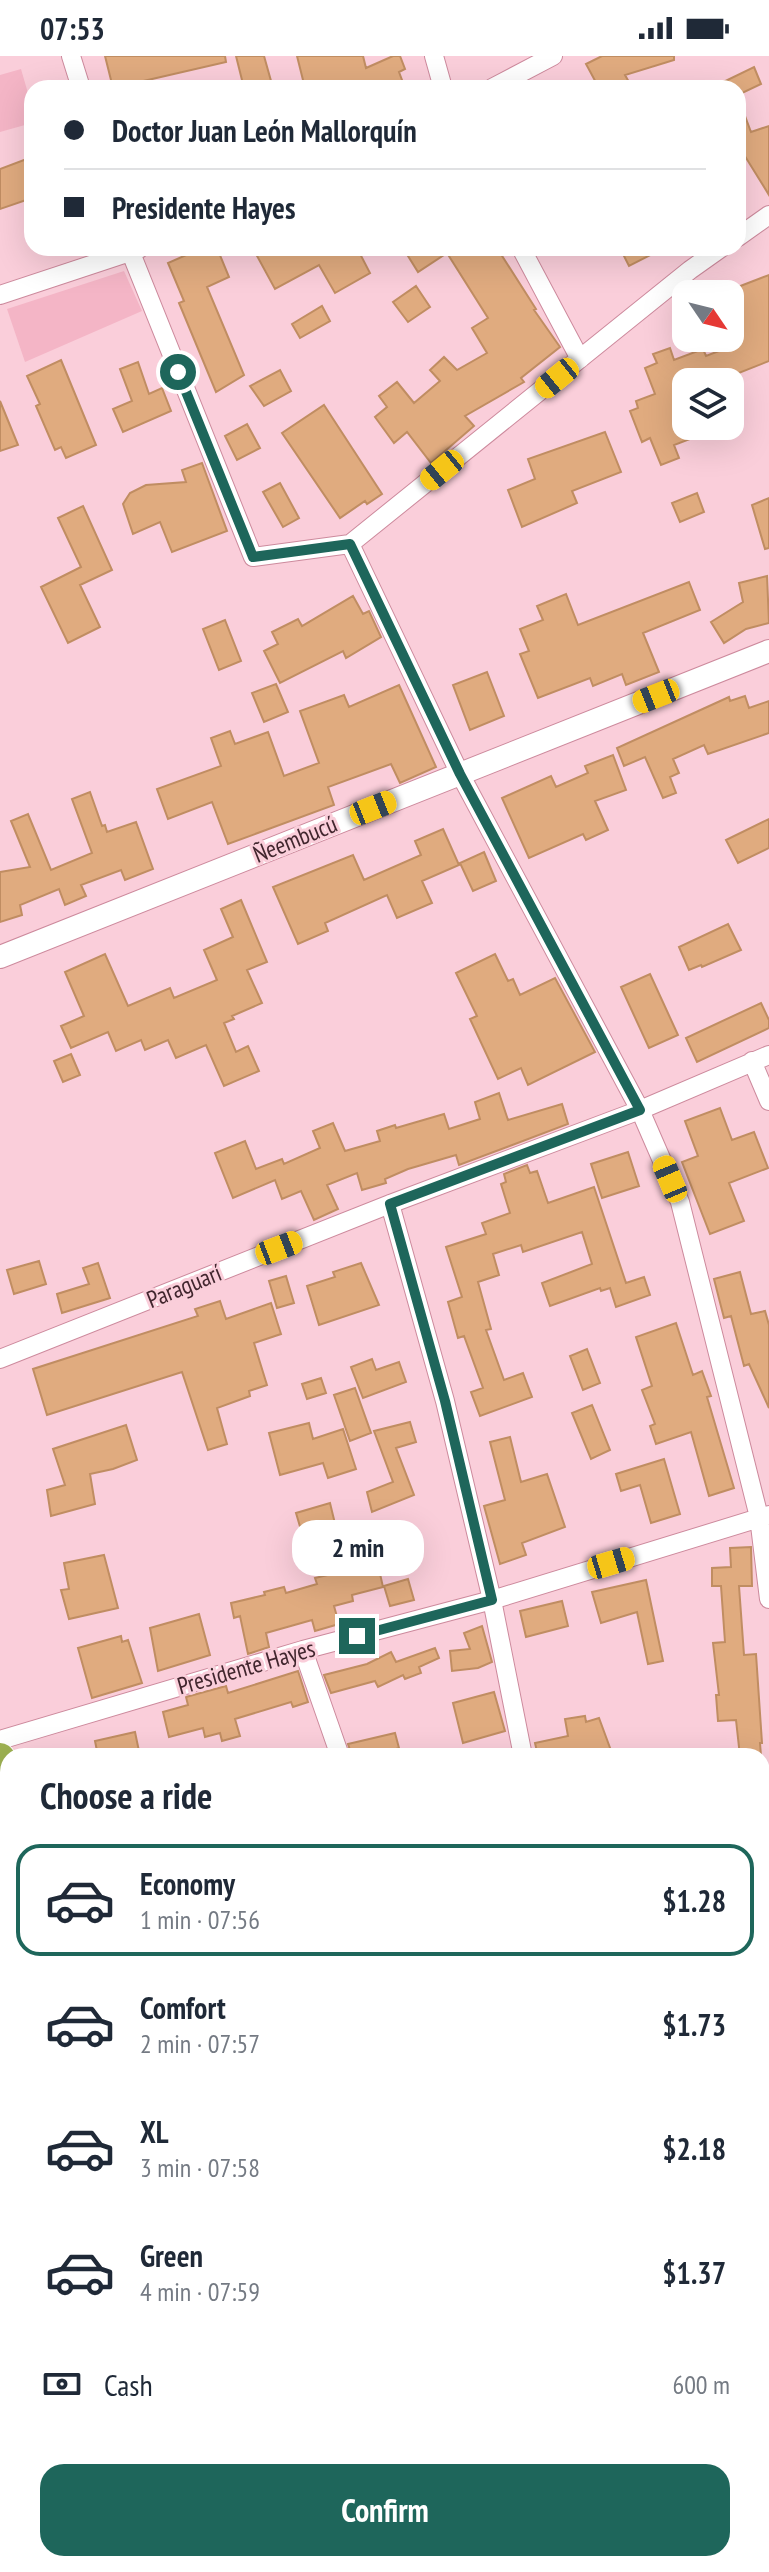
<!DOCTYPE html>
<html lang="en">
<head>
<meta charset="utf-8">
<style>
  :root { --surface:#fff; --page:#f2f2f3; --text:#1f2937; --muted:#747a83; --line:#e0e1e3; --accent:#1e665b }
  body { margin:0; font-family:"PT Sans Narrow",sans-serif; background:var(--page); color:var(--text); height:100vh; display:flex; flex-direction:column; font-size:30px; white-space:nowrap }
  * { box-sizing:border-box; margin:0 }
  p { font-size:26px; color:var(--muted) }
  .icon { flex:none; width:44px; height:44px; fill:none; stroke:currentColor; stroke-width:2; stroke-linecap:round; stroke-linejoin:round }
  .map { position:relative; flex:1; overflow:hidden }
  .panel { position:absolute; left:0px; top:1692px; width:770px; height:824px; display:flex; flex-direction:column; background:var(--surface); border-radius:24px 24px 0 0; box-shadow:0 8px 32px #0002 }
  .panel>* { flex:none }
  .guide { position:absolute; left:24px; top:24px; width:722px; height:176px; border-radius:24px; box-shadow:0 8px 32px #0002; display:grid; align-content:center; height:176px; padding:0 40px; background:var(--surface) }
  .needle { width:52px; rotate:125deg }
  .buttons { position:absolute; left:672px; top:224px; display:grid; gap:16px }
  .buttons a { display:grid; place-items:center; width:72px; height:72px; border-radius:16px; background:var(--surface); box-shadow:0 8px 32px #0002; font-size:40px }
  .end { position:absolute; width:36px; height:36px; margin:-18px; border:10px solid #1e665b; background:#fff; box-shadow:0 0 0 4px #fff }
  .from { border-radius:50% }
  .bubble { position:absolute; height:56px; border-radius:24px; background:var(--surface); box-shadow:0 8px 32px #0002; font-size:26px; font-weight:800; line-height:56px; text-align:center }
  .car { position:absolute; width:24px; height:48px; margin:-24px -12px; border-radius:10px; box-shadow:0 0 6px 2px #0007; background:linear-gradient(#f5c518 24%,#345 0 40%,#f5c518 0 76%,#345 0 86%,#f5c518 0) }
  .guide b { display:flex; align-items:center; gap:28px; height:76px; font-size:30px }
  .guide b+b { border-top:2px solid var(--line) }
  .guide i { width:20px; height:20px; background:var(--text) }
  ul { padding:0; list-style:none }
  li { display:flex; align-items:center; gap:24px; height:112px; margin:0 16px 12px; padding:0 24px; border:4px solid transparent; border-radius:24px }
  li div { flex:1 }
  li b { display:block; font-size:30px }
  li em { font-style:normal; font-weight:800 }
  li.selected { border-color:var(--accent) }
  li>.icon { width:72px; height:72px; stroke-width:1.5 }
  h2 { padding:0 40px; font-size:36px; line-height:96px }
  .pay { display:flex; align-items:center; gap:20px; height:88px; padding:0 40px; font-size:30px }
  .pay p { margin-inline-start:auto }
  .cta { display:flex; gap:16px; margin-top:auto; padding:16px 40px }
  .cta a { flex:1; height:92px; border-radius:24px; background:var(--accent); color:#fff; font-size:32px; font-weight:800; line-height:92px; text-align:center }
  .status { display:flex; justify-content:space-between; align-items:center; height:56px; padding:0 40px; background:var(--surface); direction:ltr }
  .status svg { height:22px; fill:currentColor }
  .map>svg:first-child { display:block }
  .green { fill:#f4b5c6 }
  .building { fill:#e0ab7f; stroke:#c08d62; stroke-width:2 }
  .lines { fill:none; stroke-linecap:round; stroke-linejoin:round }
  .minor-casing { stroke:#cd8a9d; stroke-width:20 }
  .tertiary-casing { stroke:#cd8a9d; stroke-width:24 }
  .trunk-casing { stroke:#fff; stroke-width:32 }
  .minor { stroke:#fff; stroke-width:18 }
  .tertiary { stroke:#fff; stroke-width:22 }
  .trunk { stroke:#9eb252; stroke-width:30 }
  .route { stroke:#1e665b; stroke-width:10 }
  .labels { text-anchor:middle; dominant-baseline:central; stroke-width:6; stroke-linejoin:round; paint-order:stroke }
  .street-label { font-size:24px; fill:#41262e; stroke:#faceda }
</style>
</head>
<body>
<div class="status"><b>07:53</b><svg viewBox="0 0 49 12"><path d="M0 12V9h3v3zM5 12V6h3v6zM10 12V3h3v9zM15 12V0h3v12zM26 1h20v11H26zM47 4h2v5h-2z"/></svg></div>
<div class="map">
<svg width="769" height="2516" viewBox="0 0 769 2516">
  <rect width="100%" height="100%" fill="#faceda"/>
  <!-- green -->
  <path class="green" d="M21 13 32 51V67L0 76V19Z
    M124 215 142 255 25 306 7 253Z"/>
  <!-- building -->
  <path class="building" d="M105 0H225L226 6 113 32Z
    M236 0H264L273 32H244Z
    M297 0H363L366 12 393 0H400L405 13 399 16 405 32H305Z
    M602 0H674V4L625 19 629 26 618 32H599L586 8Z
    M754 11 761 28 738 39V32H711Z
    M739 44 751 76 769 70V139L743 97 738 98Z
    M32 101V142L0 153V113Z
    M192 192H217L229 221 207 231 244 319 216 336 179 247 184 245 168 207 193 196Z
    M267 192H357L370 217 335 237 319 209 275 233 256 198Z
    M403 192H497L536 253 534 254 560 291 521 322 524 326 465 360 474 370 431 407 407 376 394 387 375 361 387 351 379 340 397 326 414 347 440 325 430 314 444 301 457 314 487 297 472 272 488 262 447 197 418 216Z
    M620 192H664L629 210Z
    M769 219V305L716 326H686V370L721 371 674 389 679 402 661 409 650 382 642 386 630 355 638 352 636 345 655 338 645 312 657 307 653 298 670 292 674 304 703 293 706 300 740 287 730 262V234Z
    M416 230 430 251 408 266 393 246Z
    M322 250 330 265 300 282 292 268Z
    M61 304 96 389 66 402 61 391 55 394 36 350 40 348 27 320Z
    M138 306 149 338 162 332 171 355 123 376 113 353 132 345 120 313Z
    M280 314 291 335 264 350 250 330Z
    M0 345 18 389 0 395Z
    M324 349 382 438 367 448 365 445 340 462 282 377Z
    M247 368 260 392 237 404 225 380Z
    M605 376 621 416 572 435 577 447 522 471 508 434 535 423 528 403Z
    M202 407 227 475 172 496 160 466 133 478 123 448 130 437 146 429 186 426 182 414Z
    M280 427 299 462 283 471 263 436Z
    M697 437 704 456 680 466 672 447Z
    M769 442V492L765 493 752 449Z
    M83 450 112 514 80 529 100 571 68 587 41 531 81 511 58 462Z
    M767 520 769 567 746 573 724 587 711 566 743 546 739 527Z
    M689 526 700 554 643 577 659 616 626 629 622 618 593 630 590 622 538 642 520 598 529 595 520 573 543 564 537 550 566 538 578 569Z
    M353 540 363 558 369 555 381 581 346 602 343 595 280 627 264 595 278 588 272 576 298 563 302 570Z
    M225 564 241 605 219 614 203 573Z
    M487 616 504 660 470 674 453 629Z
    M276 628 288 656 264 666 252 637Z
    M399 629 436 711 400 727 391 708 328 731 334 749 228 788 212 746 168 763 157 733 221 710 211 682 230 675 235 688 268 676 284 720 319 707 300 655 344 639 349 651Z
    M745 640 749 652 769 645V677L708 698 704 689 673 703 679 717 670 721 676 737 663 742 645 701 624 710 617 692 729 641 730 645Z
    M613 699 626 734 595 745 608 774 586 784 583 778 529 802 502 742 551 720 556 731 588 717 585 710Z
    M90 736 102 770 105 769 107 776 136 766 153 813 125 824 121 814 81 829 86 840 65 849 59 833 20 849 22 859 0 866V816L30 811 11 765 28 758 51 814 92 797 72 743Z
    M769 763V792L738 807 726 784Z
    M443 773 459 809 422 825 432 847 397 862 387 839 325 867 328 875 298 888 273 831 353 799 364 824 421 799 415 785Z
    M484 796 496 825 473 835 460 807Z
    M241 844 267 906 247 914 262 947 232 960 234 963 224 967 236 996 248 990 259 1015 224 1030 206 989 176 1002 168 984 145 994 141 984 116 995 108 976 71 992 61 970 84 960 65 916 105 898 128 950 170 932 174 942 217 924 204 894 233 881 221 853Z
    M728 868 741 894 702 911 701 909 689 914 679 891Z
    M495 898 508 925 513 923 520 939 555 922 595 996 528 1029 521 1012 498 1023 470 963 477 960 456 917Z
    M650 918 678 979 649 992 621 931Z
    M761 947 769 964V972L697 1006 686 982Z
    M71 998 80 1019 63 1026 54 1005Z
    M499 1037 508 1064 562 1048 568 1068 459 1109 456 1099 408 1113 385 1123 386 1127 362 1134 357 1117 327 1129 338 1153 314 1164 301 1135 282 1143 275 1124 233 1142 215 1097 245 1085 256 1113 282 1103 284 1108 320 1092 313 1075 333 1067 345 1095 380 1085 377 1075 395 1069 396 1072 444 1058 449 1073 480 1063 475 1046Z
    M720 1052 732 1084 754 1076 768 1112 729 1127 744 1165 710 1178 682 1106 698 1100 685 1065Z
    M628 1096 639 1130 602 1142 591 1108Z
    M527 1109 530 1117 537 1115 548 1147 594 1131 626 1227 644 1221 650 1239 616 1251 610 1232 601 1235 600 1232 550 1250 542 1227 592 1208 582 1176 523 1196 521 1189 493 1198 499 1219 478 1226 491 1273 486 1274 504 1324 523 1317 532 1341 480 1360 471 1336 483 1332 464 1280 458 1282 448 1246 462 1241 446 1191 486 1178 482 1167 510 1157 501 1128 506 1126 504 1118Z
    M39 1205 46 1228 14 1238 7 1214Z
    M98 1207 110 1242 62 1257 57 1238 89 1228 83 1212Z
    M361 1207 379 1249 319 1269 307 1230 335 1221 333 1216Z
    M740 1216 751 1258 765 1255 769 1269V1352L749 1308 744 1310 731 1260 724 1262 714 1223Z
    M286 1220 294 1247 277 1252 269 1225Z
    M220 1245 226 1263 271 1247 281 1278 254 1287 267 1329 249 1335 250 1340 217 1352 227 1388 208 1394 182 1316 47 1359 33 1313 198 1260 195 1253Z
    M676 1267 693 1319 702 1315 711 1340 707 1341 734 1432 709 1440 691 1376 656 1388 650 1370 655 1368 642 1334 652 1330 636 1281Z
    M587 1293 600 1327 583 1334 570 1300Z
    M372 1303 376 1314 399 1306 406 1326 363 1342 351 1311Z
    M321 1322 326 1337 307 1343 302 1328Z
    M355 1332 371 1377 350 1385 334 1339Z
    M592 1349 610 1394 591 1403 572 1357Z
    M410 1366 416 1386 396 1392 414 1439 372 1456 367 1436 393 1426 374 1375Z
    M309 1367 313 1383 343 1373 356 1413 328 1422 323 1407 280 1419 269 1377Z
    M126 1369 137 1404 113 1413 90 1418 95 1448 51 1460 47 1434 65 1429 53 1393Z
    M510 1381 521 1426 547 1418 565 1471 522 1487 526 1499 500 1508 484 1450 505 1444 490 1386Z
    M664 1403 680 1458 651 1467 640 1429 621 1435 616 1418Z
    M330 1447 337 1476 304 1484 296 1457Z
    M751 1491 752 1530H739L744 1599 756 1598 762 1687H760L761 1700H740L736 1664 718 1665 716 1639H719L713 1587 725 1586 721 1530H712V1512L731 1511 730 1492Z
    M104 1499 118 1552 69 1563 61 1534 69 1533 64 1507Z
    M376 1500 383 1531 352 1539 353 1545 334 1550 339 1568 315 1575 312 1564 266 1577 269 1591 248 1598 240 1560 234 1562 231 1547 265 1539 264 1536 284 1531 286 1537 317 1528 315 1522 357 1512 355 1505Z
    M408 1523 414 1544 390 1550 384 1530Z
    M646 1524 663 1605 648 1608 637 1556 601 1567 592 1536Z
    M562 1545 568 1570 526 1581 520 1555Z
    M199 1558 210 1599 158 1615 150 1572Z
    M482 1570 492 1606 478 1612 452 1615 450 1595 470 1593 464 1577Z
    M121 1580 122 1586 128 1584 142 1627 92 1642 78 1592Z
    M435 1592 439 1602 419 1611 421 1617 405 1623 403 1619 378 1631 375 1625 331 1637 324 1619 367 1608 391 1596 396 1606Z
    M298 1615 308 1646 293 1651 291 1646 235 1663 240 1680 222 1685 220 1677 205 1681 203 1672 169 1681 163 1656 188 1649 186 1641 226 1630 228 1637Z
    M494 1636 505 1675 463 1687 453 1647Z
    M585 1660 586 1666 599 1662 613 1700H538L535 1687 568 1680 565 1663Z
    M135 1676 140 1700H98L95 1685Z
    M395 1677 399 1692 384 1697 385 1700H352L348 1688Z"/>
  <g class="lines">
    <!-- minor casing -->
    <g class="minor-casing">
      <path id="minor" d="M71 0 81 32
        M434 0 443 32
        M492 32 553 0
        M738 181 769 159
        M129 192 253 501 350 488
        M521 192 580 303
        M0 239 139 193
        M350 488 460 718 640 1054 680 1146 759 1461 769 1543
        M350 488 690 214 721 192
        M752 1005 769 1045
        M390 1148 445 1345 492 1544 523 1700
        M0 1303 390 1148 640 1054 769 999
        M303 1594 340 1700
        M0 1684 303 1594 492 1544 769 1459
        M762 1768 769 1766
        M762 2067 769 2065
        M0 2347 8 2344
        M762 2458 769 2456
        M606 2516 628 2508"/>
    </g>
    <!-- tertiary casing -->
    <g class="tertiary-casing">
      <path id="tertiary" d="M0 901 769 595"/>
    </g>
    <!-- trunk casing -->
    <g class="trunk-casing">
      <path id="trunk" d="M0 1702 8 1747
        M317 2508 322 2516"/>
    </g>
    <!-- minor -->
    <use href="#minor" class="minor"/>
    <!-- tertiary -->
    <use href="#tertiary" class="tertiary"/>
    <!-- trunk -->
    <use href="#trunk" class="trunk"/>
  </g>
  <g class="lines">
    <!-- route -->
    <path class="route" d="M178 316 253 501 350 488 460 718 640 1054 390 1148 445 1345 492 1544 357 1580"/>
  </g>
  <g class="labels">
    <!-- street labels -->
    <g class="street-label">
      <text transform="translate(295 783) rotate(-22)">Ñeembucú</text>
      <text transform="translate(184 1230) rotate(-22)">Paraguarí</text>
      <text transform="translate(246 1611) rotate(-16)">Presidente Hayes</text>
    </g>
  </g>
</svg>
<div class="buttons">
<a><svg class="needle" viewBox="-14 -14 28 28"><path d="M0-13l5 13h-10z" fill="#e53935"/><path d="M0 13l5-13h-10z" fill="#747a83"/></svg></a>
<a><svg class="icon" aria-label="layers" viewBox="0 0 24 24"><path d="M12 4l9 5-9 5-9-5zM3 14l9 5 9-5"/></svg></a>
</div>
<i class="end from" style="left:178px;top:316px"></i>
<i class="end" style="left:357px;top:1580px"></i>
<div class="bubble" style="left:292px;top:1464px;width:132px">2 min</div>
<i class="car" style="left:557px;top:322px;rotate:231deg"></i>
<i class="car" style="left:442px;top:414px;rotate:231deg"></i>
<i class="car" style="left:656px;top:640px;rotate:248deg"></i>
<i class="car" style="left:373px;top:752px;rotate:68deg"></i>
<i class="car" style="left:670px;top:1123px;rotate:337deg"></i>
<i class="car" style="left:279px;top:1192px;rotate:69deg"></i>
<i class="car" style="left:611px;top:1507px;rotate:73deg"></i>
<div class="guide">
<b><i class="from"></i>Doctor Juan León Mallorquín</b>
<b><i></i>Presidente Hayes</b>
</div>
<section class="panel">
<h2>Choose a ride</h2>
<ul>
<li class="selected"><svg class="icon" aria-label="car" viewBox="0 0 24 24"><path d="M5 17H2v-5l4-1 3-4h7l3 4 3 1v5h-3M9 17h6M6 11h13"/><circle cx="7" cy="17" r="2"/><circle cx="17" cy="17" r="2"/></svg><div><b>Economy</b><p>1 min · 07:56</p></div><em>$1.28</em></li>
<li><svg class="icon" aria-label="car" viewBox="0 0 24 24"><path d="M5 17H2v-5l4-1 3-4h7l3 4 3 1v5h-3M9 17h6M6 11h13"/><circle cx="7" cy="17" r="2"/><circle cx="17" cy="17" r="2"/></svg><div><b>Comfort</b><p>2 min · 07:57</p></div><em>$1.73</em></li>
<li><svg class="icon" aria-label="car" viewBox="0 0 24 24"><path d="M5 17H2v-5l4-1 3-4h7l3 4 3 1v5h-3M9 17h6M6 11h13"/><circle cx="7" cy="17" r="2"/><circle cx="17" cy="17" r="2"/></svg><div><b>XL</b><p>3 min · 07:58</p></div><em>$2.18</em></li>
<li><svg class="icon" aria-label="car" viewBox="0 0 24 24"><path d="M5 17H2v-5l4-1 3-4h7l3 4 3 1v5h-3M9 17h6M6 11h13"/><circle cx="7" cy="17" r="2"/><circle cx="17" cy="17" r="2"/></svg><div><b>Green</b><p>4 min · 07:59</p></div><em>$1.37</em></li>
</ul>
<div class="pay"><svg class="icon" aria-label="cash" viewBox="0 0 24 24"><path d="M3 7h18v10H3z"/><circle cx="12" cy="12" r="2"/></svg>Cash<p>600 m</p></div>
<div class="cta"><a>Confirm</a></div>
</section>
</div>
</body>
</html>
